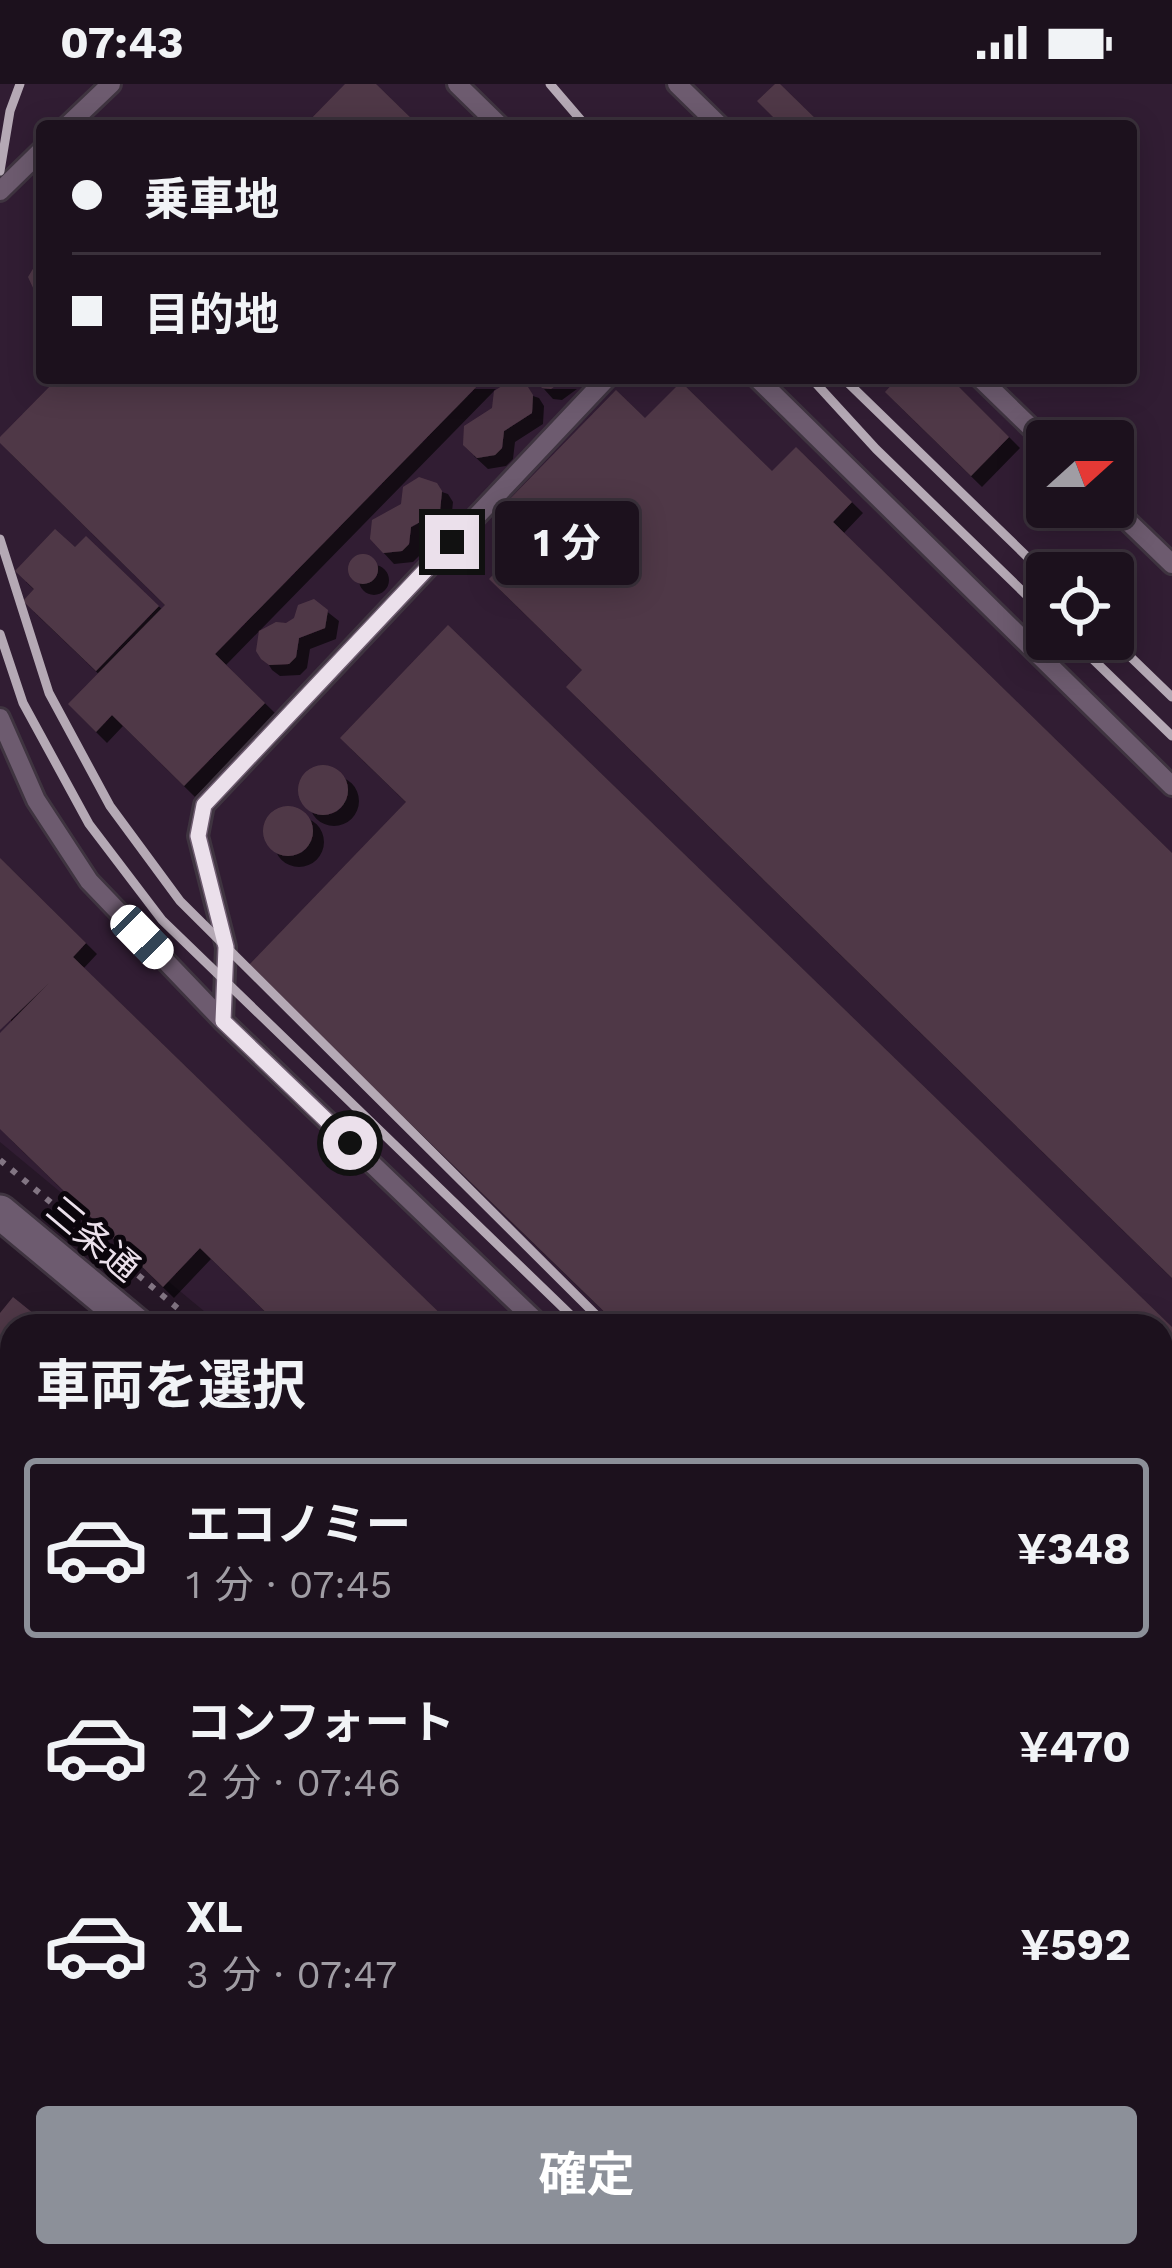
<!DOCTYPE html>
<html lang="ja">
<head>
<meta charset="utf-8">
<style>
  :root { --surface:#1c111d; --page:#291f2a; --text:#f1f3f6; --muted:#a09da4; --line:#3a313b; --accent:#8c9099 }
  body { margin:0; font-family:"Work Sans","Noto Sans JP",sans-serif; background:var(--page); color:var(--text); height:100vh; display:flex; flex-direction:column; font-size:45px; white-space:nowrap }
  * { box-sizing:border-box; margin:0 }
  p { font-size:39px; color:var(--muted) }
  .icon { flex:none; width:66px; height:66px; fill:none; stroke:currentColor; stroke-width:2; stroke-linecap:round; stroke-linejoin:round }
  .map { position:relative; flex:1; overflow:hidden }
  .details { position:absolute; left:0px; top:1230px; width:1173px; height:954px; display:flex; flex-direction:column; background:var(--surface); border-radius:36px 36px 0 0; box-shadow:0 6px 30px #0003,0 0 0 3px var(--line) }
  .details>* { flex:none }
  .guide { position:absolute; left:36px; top:36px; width:1101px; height:264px; border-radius:12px; box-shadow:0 6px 30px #0003,0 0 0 3px var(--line); display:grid; align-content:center; height:264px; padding:0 36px; background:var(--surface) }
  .needle { width:78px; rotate:69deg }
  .tools { position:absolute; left:1026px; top:336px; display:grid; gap:24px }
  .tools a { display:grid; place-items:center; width:108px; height:108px; border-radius:12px; background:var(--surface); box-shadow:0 6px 30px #0003,0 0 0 3px var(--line); font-size:60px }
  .end { position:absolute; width:54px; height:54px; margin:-27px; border:15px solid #ebe0eb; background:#111; box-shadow:0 0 0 6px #111 }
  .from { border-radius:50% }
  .bubble { position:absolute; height:84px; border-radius:12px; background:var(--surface); box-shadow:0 6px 30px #0003,0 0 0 3px var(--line); font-size:39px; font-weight:700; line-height:84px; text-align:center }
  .car { position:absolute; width:36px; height:72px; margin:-36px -18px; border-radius:15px; box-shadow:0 0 9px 3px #0007; background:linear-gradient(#fff 24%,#345 0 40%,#fff 0 76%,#345 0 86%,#fff 0) }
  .guide b { display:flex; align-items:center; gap:42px; height:114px; font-size:45px }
  .guide b+b { border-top:3px solid var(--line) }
  .guide i { width:30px; height:30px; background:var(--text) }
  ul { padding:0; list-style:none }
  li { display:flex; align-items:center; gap:36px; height:180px; margin:0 24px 18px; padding:0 12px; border:6px solid transparent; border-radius:12px }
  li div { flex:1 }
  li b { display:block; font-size:45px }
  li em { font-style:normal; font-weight:700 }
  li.current { border-color:var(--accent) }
  li>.icon { width:108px; height:108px; stroke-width:1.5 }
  h2 { padding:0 36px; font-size:54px; line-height:144px }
  .button { display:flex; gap:24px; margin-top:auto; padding:24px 36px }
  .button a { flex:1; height:138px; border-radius:12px; background:var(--accent); color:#fff; font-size:48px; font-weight:700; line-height:138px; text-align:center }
  .status { display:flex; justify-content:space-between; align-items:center; height:84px; padding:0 60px; background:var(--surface); direction:ltr }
  .status svg { height:33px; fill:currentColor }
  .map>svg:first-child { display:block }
  .built { fill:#311d33; fill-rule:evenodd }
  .building { fill:#503947; filter:url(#shadow) }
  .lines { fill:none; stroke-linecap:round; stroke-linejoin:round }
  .service-casing { stroke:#3f3440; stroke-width:24 }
  .minor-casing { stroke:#3f3440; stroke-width:39 }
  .tertiary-casing { stroke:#3f3440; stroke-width:39 }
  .path { stroke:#827583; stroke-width:6; stroke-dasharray:6 9; stroke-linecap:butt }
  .service { stroke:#6d5b6f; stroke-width:18 }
  .minor { stroke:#6d5b6f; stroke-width:33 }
  .tertiary { stroke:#6d5b6f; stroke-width:33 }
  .rail { stroke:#b5a9b5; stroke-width:9 }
  .route { stroke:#ebe0eb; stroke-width:15 }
  .labels { text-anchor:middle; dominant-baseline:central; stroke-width:10; stroke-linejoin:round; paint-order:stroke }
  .street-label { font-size:36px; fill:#ebe0eb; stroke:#0b050c }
</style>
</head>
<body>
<div class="status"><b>07:43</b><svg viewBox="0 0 49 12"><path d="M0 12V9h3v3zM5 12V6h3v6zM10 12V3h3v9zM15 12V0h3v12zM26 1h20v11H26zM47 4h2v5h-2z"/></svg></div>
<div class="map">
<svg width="1172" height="2184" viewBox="0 0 1172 2184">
  <defs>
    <filter id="shadow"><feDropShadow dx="11" dy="11" stdDeviation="0" flood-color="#0009"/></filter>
  </defs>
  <rect width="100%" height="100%" fill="#261727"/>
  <!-- built -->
  <path class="built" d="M0 0H1172V1860L1161 1853V1242H222L0 1058ZM42 42H1131V294H42ZM1047 357H1113V423H1047ZM1047 489H1113V555H1047Z"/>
  <!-- building -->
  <path class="building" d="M345 0H376L419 42H304Z
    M775 0H780L823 42H782L757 17Z
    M42 170V223L28 193Z
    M58 294H485L215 570 265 619 184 702 112 631 96 648 68 620 165 521 0 359V353Z
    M533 294H566L551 305 542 304Z
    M898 294H950L1009 353 971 392 885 308Z
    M510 297 528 303 533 311 532 329 504 347 502 364 495 371 477 374 463 361 464 342 492 324 494 307Z
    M681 298 772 387 796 363 852 418 833 438 1172 769V1194L566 603 582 586 489 495 530 453 501 424 616 306 645 334Z
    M419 393 437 399 442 407 440 427 411 443 409 460 402 467 383 469 370 455 372 436 401 420 403 403Z
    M55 445 75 463 86 452 159 522 96 587 23 517 34 505 15 487Z
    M348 485a15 15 0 1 1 30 0a15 15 0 1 1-30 0Z
    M314 515 328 526 325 544 299 554 296 573 289 580 269 581 261 575 256 567 259 547 276 538 286 539 294 534 298 521Z
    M448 541 1172 1243V1394L1161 1405V1242H619L248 882 406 718 340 654Z
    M298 706a25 25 0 1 1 50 0a25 25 0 1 1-50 0Z
    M263 747a25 25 0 1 1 50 0a25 25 0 1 1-50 0Z
    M0 774 86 859 73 873 453 1242H280L200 1164 163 1203 0 1045V949L49 899 0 946Z
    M13 1213 49 1242H12V1273L0 1263V1229Z
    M0 1298 12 1308V1325L0 1340Z
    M12 1449V1504L0 1494V1464Z
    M12 1646V1687L0 1677V1661Z
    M0 1697 12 1707V1724L0 1739Z
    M1161 1757 1172 1769V1787L1161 1797Z
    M0 1879 12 1889V1970L0 1960Z
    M12 2138V2172H41L32 2184H0V2153Z
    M230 2172H299L290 2184H240L228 2175Z
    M390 2172H596L589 2184H405Z
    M960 2172H1021L1013 2184H953Z
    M1029 2172H1086L1078 2184H1021Z
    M1093 2172H1153L1146 2184H1085Z"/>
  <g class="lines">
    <!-- service casing -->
    <g class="service-casing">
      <path id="service" d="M457 0 500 42
        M677 0 720 42
        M67 42 111 0
        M0 107 42 66
        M757 294 1172 702
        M980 294 1047 359
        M1113 423 1172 480
        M0 634 36 716 89 797 223 937 541 1242
        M223 937 226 863 198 752 204 721 607 294
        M1161 1499 1172 1487
        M1161 1644 1172 1654"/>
    </g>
    <!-- minor casing -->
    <g class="minor-casing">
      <path id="minor" d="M0 1540 12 1550
        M0 1832 12 1818
        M0 2032 12 2042
        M167 2172 182 2184
        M776 2172 797 2184
        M210 2184 218 2172"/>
    </g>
    <!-- tertiary casing -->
    <g class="tertiary-casing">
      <path id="tertiary" d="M0 1128 137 1242
        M1161 1911 1172 1917
        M683 2184 691 2172"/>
    </g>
    <!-- path -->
    <path class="path" d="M0 1076 199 1242
      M1161 1864 1172 1870"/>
    <!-- service -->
    <use href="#service" class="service"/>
    <!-- minor -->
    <use href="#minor" class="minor"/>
    <!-- tertiary -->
    <use href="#tertiary" class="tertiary"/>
    <!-- rail -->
    <path class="rail" d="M550 0 586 42
      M0 87 10 27 20 0
      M811 294 876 365 1047 531
      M843 294 1047 492
      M0 455 49 609 110 722 180 817 600 1235
      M0 550 23 619 89 740 162 836 582 1242
      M1072 555 1172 652
      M1112 555 1172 613"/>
  </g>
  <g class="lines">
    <!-- route -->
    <path class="route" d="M350 1059 223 937 226 863 198 752 204 721 452 458"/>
  </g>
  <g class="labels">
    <!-- street labels -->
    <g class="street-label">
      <text transform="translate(93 1155) rotate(40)">三条通</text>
    </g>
  </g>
</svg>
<div class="tools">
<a><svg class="needle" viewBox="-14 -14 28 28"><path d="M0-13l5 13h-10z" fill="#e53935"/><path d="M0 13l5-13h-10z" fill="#a09da4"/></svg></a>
<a><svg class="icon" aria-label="locate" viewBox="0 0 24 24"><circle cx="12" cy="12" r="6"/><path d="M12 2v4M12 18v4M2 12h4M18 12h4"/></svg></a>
</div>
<i class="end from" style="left:350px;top:1059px"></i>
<i class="end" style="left:452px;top:458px"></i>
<div class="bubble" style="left:495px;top:417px;width:144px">1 分</div>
<i class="car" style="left:142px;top:853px;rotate:136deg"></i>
<div class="guide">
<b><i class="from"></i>乗車地</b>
<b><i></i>目的地</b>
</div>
<section class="details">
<h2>車両を選択</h2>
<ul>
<li class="current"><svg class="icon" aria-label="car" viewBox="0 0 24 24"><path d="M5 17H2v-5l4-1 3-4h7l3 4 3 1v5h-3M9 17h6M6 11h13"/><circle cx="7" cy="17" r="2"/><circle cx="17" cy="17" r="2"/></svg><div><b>エコノミー</b><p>1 分 · 07:45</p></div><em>¥348</em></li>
<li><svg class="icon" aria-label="car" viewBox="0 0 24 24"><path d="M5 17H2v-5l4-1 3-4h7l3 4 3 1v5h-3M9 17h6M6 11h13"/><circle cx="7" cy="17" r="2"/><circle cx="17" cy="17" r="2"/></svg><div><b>コンフォート</b><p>2 分 · 07:46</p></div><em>¥470</em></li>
<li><svg class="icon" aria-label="car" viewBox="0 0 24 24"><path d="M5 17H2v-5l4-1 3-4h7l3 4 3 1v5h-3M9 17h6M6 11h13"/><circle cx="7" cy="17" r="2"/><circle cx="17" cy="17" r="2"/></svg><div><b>XL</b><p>3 分 · 07:47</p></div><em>¥592</em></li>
</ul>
<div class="button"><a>確定</a></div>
</section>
</div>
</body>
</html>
